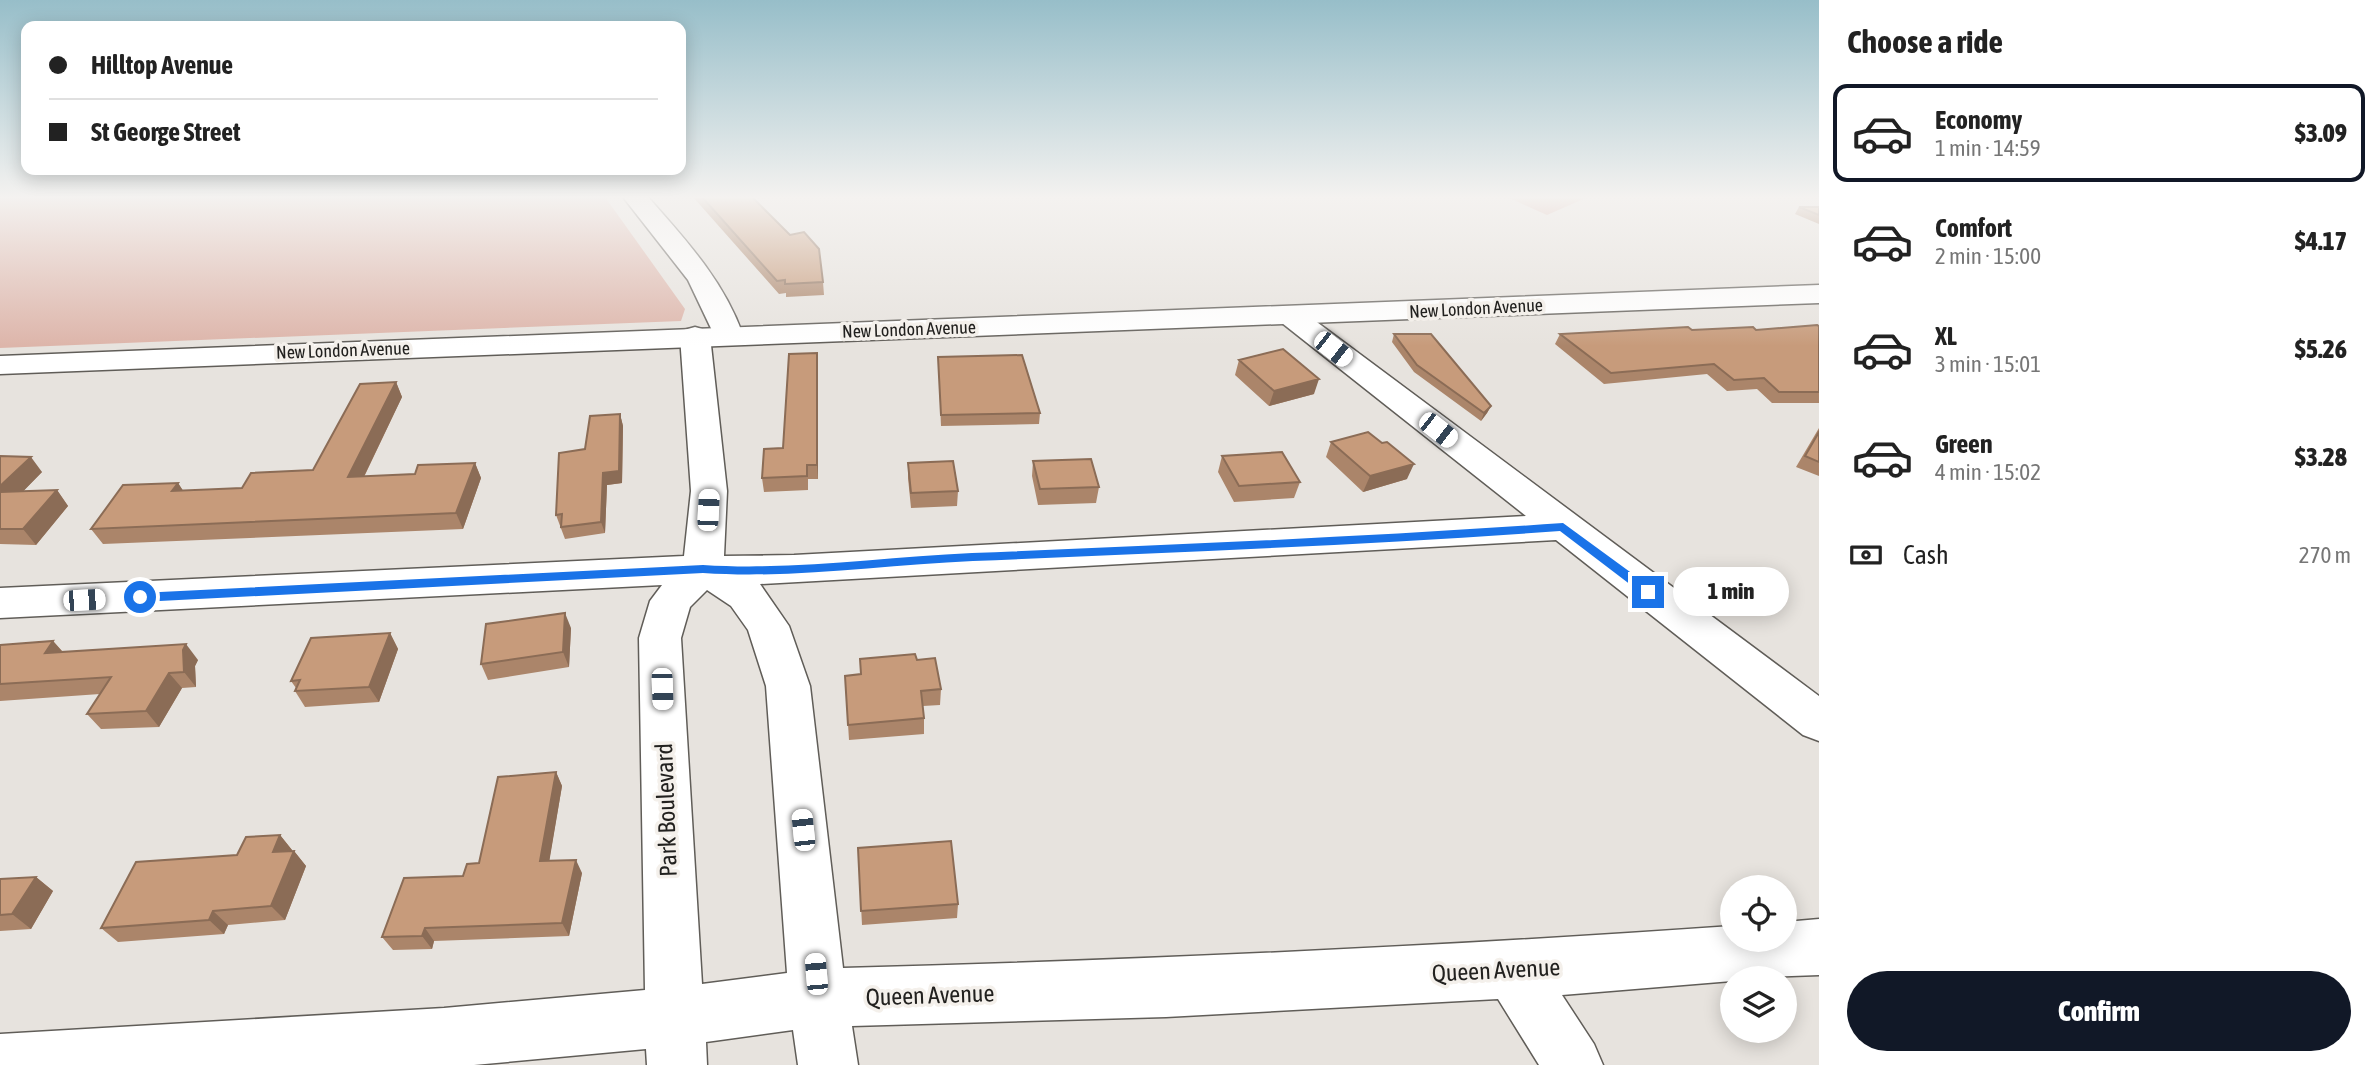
<!DOCTYPE html>
<html lang="en">
<head>
<meta charset="utf-8">
<style>
  :root { --surface:#fff; --page:#f2f2f2; --text:#222; --muted:#767676; --line:#e0e0e0; --accent:#111827 }
  body { margin:0; font-family:"Asap Condensed",sans-serif; background:var(--page); color:var(--text); height:100vh; display:flex; flex-direction:column; font-size:26px; white-space:nowrap }
  * { box-sizing:border-box; margin:0 }
  p { font-size:23px; color:var(--muted) }
  .icon { flex:none; width:38px; height:38px; fill:none; stroke:currentColor; stroke-width:2; stroke-linecap:round; stroke-linejoin:round }
  .map { position:relative; flex:1; overflow:hidden }
  .panel { display:flex; flex-direction:column; background:var(--surface); width:560px }
  .panel>* { flex:none }
  .hud { position:absolute; left:21px; top:21px; width:665px; height:154px; border-radius:14px; box-shadow:0 4px 18px #0003; display:grid; align-content:center; height:154px; padding:0 28px; background:var(--surface) }
  .buttons { position:absolute; left:1720px; top:875px; display:grid; gap:14px }
  .buttons a { display:grid; place-items:center; width:77px; height:77px; border-radius:50%; background:var(--surface); box-shadow:0 4px 18px #0003; font-size:35px }
  .end { position:absolute; width:32px; height:32px; margin:-16px; border:9px solid #1a73e8; background:#fff; box-shadow:0 0 0 4px #fff }
  .from { border-radius:50% }
  .bubble { position:absolute; height:49px; border-radius:24px; background:var(--surface); box-shadow:0 4px 18px #0003; font-size:23px; font-weight:800; line-height:49px; text-align:center }
  .car { position:absolute; width:21px; height:42px; margin:-21px -10px; border-radius:9px; box-shadow:0 0 5px 2px #0007; background:linear-gradient(#fff 24%,#345 0 40%,#fff 0 76%,#345 0 86%,#fff 0) }
  .hud b { display:flex; align-items:center; gap:24px; height:66px; font-size:26px }
  .hud b+b { border-top:2px solid var(--line) }
  .hud i { width:18px; height:18px; background:var(--text) }
  ul { padding:0; list-style:none }
  li { display:flex; align-items:center; gap:21px; height:98px; margin:0 14px 10px; padding:0 14px; border:4px solid transparent; border-radius:14px }
  li div { flex:1 }
  li b { display:block; font-size:26px }
  li em { font-style:normal; font-weight:800 }
  li.current { border-color:var(--accent) }
  li>.icon { width:63px; height:63px; stroke-width:1.5 }
  h2 { padding:0 28px; font-size:32px; line-height:84px }
  .pay { display:flex; align-items:center; gap:18px; height:77px; padding:0 28px; font-size:26px }
  .pay p { margin-inline-start:auto }
  .primary-button { display:flex; gap:14px; margin-top:auto; padding:14px 28px }
  .primary-button a { flex:1; height:80px; border-radius:42px; background:var(--accent); color:#fff; font-size:28px; font-weight:800; line-height:80px; text-align:center }
  main { display:flex; flex:1; min-height:0 }
  .map>svg:first-child { display:block }
  .green { fill:#ddb5aa }
  .forest { fill:#d6a092 }
  .lines { fill:none; stroke-linecap:round; stroke-linejoin:round }
  .minor-casing { stroke:#605d58; stroke-width:3 }
  .major-casing { stroke:#605d58; stroke-width:3 }
  .minor { fill:#fff; fill-rule:evenodd }
  .major { fill:#fff; fill-rule:evenodd }
  .wall { fill:#ab856a }
  .shaded-wall { fill:#8b6c56 }
  .building { fill:#c79b7b; stroke:#8b6c56; stroke-width:2 }
  .route { fill:#1a73e8 }
  .labels { text-anchor:middle; dominant-baseline:central; stroke-width:7; stroke-linejoin:round; paint-order:stroke }
  .far-street-label { font-size:18px; fill:#22211f; stroke:#f4f0eb }
  .near-street-label { font-size:24px; fill:#22211f; stroke:#f4f0eb }
</style>
</head>
<body>
<main>
<div class="map">
<svg width="1819" height="1065" viewBox="0 0 1819 1065">
  <rect width="100%" height="100%" fill="#e7e3de"/>
  <!-- green -->
  <path class="green" d="M0 197H605L685 309 681 321 0 348Z"/>
  <!-- forest -->
  <path class="forest" d="M1507 197H1588L1547 215Z"/>
  <g class="lines">
    <!-- minor casing -->
    <g class="minor-casing">
      <path id="minor" d="M623 197H648C685 239 724 281 743 335L739 341 728 344 717 341 688 280Z
        M1292 308 1302 311 1819 696V741L1803 735 1556 540 760 584 789 626 810 686 843 968C1140 960 1436 947 1732 926V940H1785V922L1819 919V975L1732 978V981L1562 995 1594 1044 1603 1065H1539L1498 999 1166 1017 852 1026 858 1065H798L793 1030 706 1042 707 1065H647L646 1049 474 1065H0V1034L444 1008 645 990 639 638 650 601 662 585 0 618V588L684 556 691 491 680 336 684 330 695 327 706 330 710 336 727 491 724 556 794 555 1526 516 1282 323 1277 317 1282 311ZM707 590 731 606 748 630 766 686 787 973 702 984 681 638 690 607Z"/>
    </g>
    <!-- major casing -->
    <g class="major-casing">
      <path id="major" d="M1819 285V303L0 374V356Z"/>
    </g>
    <!-- minor -->
    <use href="#minor" class="minor"/>
    <!-- major -->
    <use href="#major" class="major"/>
  </g>
  <!-- wall -->
  <path class="wall" d="M693 197H752L823 282 824 295 786 297V293L779 294Z
    M1799 207H1819V224L1795 214Z
    M1819 326V403H1772L1757 389 1727 391 1707 374 1604 384 1555 344 1560 334 1756 330Z
    M1394 334 1491 406 1487 413 1481 421 1414 372 1392 342Z
    M938 357 1040 413 1039 424 941 426Z
    M1239 360 1314 394 1269 406 1235 375Z
    M818 366V479H808V490L764 492 762 478 783 448Z
    M396 382 402 397 364 477 415 474 475 463 481 478 463 529 103 544 91 529 178 483 183 491 242 488 313 470Z
    M620 414 623 426 622 483 607 485 605 533 565 539 556 515 585 449Z
    M1819 428V476L1796 467Z
    M1331 442 1407 479 1363 492 1326 457Z
    M0 456 42 472 23 491 57 490 68 506 36 545 0 544Z
    M1222 456 1300 482 1294 498 1234 502 1218 472Z
    M1033 461 1099 487 1096 503 1038 505 1032 476Z
    M908 463 958 491 957 506 911 508 908 478Z
    M571 628 569 667 488 680 481 664Z
    M390 633 398 649 379 702 305 707 295 691 296 688 291 681Z
    M53 641 63 652 198 660 195 666 196 687 182 688 159 727 101 729 87 714 100 694 0 701V645Z
    M917 660 941 689 940 705 923 706 924 718V734L849 740 845 676 861 674Z
    M556 772 562 786 549 861 582 873 569 936 434 941 432 949 393 950 382 937 479 863Z
    M280 835 292 850V851H294L306 866 285 920 228 925 224 934 118 942 101 928 237 855Z
    M858 848 958 904 957 918 862 925Z
    M36 877 53 891 31 929 0 931V879Z"/>
  <!-- shaded-wall -->
  <path class="shaded-wall" d="M817 353 818 366V479L817 465Z
    M1319 379 1314 394 1269 406 1274 391Z
    M396 382 402 397 356 493 348 477Z
    M1491 406 1487 413 1481 421 1484 413Z
    M620 414 623 426 622 483 607 485 605 533 601 522 603 473Z
    M31 457 42 472 7 508 0 500V486Z
    M475 463 481 478 463 529 456 513Z
    M1414 464 1407 479 1363 492 1370 476Z
    M178 483 188 498 172 491Z
    M57 490 68 506 36 545 23 529Z
    M565 613 571 628 569 667 563 652Z
    M390 633 398 649 379 702 369 687Z
    M53 641 67 657 45 653Z
    M186 644 198 660 195 666 196 687 184 672 183 650Z
    M169 673 182 688 159 727 146 711Z
    M556 772 562 786 547 875 540 861Z
    M280 835 292 850 286 867 273 852Z
    M294 851 306 866 285 920 271 906Z
    M576 860 582 873 569 936 562 923Z
    M36 877 53 891 31 929 12 914Z
    M213 911 228 925 224 934 209 920Z
    M425 928 434 941 432 949 422 936Z"/>
  <!-- building -->
  <path class="building" d="M702 197H752L790 235 804 232 819 249 823 282 785 284V280L777 281Z
    M1799 207H1819V215Z
    M1817 325 1819 326V392H1779L1764 378 1734 380 1714 364 1611 373 1560 334 1688 327 1692 330 1753 327 1756 330Z
    M1394 334H1431L1491 406 1484 413 1417 365Z
    M1283 349 1319 379 1274 391 1239 360Z
    M817 353V465H807V476L762 478 764 449 783 448 789 354Z
    M1022 355 1040 413 941 415 938 357Z
    M396 382 348 477 415 474 418 465 475 463 456 513 91 529 123 485 178 483 172 491 242 488 251 473 313 470 360 384Z
    M620 414 619 471 603 473 601 522 561 527 562 514 556 515 559 453 585 449 590 416Z
    M1368 432 1382 443 1387 442 1414 464 1370 476 1331 442Z
    M1819 432V462L1805 456Z
    M1282 452 1300 482 1239 486 1222 456Z
    M0 456 31 457 0 486Z
    M1091 459 1099 487 1040 489 1033 461Z
    M953 461 958 491 911 493 908 463Z
    M57 490 23 529H0V492Z
    M565 613 563 652 481 664 486 624Z
    M390 633 369 687 295 691 300 680 291 681 311 638Z
    M53 641 45 653 186 644 183 650 184 672 169 673 146 711 87 714 111 677 0 684V645Z
    M915 654 917 660 935 658 941 689 921 691 924 718 848 725 845 676 861 674 860 659Z
    M556 772 540 861 576 860 562 923 425 928 422 936 382 937 404 878 463 876 467 864 479 863 498 777Z
    M280 835 273 852 294 851 271 906 213 911 209 920 101 928 136 862 237 855 246 837Z
    M951 841 958 904 861 911 858 848Z
    M36 877 12 914 0 915V879Z"/>
  <!-- sky -->
  <linearGradient id="sky" x2="0" y2="1"><stop stop-color="#97bec9"/><stop offset="0.57" stop-color="#f4f2f0"/><stop offset="1" stop-color="#f4f2f0" stop-opacity="0"/></linearGradient>
  <rect width="1819" height="346" fill="url(#sky)"/>
  <!-- route -->
  <path class="route" d="M1563 523 1652 588V595H1644L1560 531C1365 545 1169 553 973 561 883 565 792 579 703 573L140 602 134 597 140 593 703 565C792 571 882 557 972 553 1169 545 1366 537 1563 523Z"/>
  <g class="labels">
    <!-- far-street labels -->
    <g class="far-street-label">
      <text transform="translate(1476 308) rotate(-3)">New London Avenue</text>
      <text transform="translate(909 329) rotate(-2)">New London Avenue</text>
      <text transform="translate(343 350) rotate(-2)">New London Avenue</text>
    </g>
    <!-- near-street labels -->
    <g class="near-street-label">
      <text transform="translate(666 810) rotate(-92)">Park Boulevard</text>
      <text transform="translate(1496 970) rotate(-3)">Queen Avenue</text>
      <text transform="translate(930 995) rotate(-2)">Queen Avenue</text>
    </g>
  </g>
</svg>
<div class="buttons">
<a><svg class="icon" aria-label="locate" viewBox="0 0 24 24"><circle cx="12" cy="12" r="6"/><path d="M12 2v4M12 18v4M2 12h4M18 12h4"/></svg></a>
<a><svg class="icon" aria-label="layers" viewBox="0 0 24 24"><path d="M12 4l9 5-9 5-9-5zM3 14l9 5 9-5"/></svg></a>
</div>
<i class="end from" style="left:140px;top:597px"></i>
<i class="end" style="left:1648px;top:592px"></i>
<div class="bubble" style="left:1673px;top:567px;width:116px">1 min</div>
<i class="car" style="left:1333px;top:349px;rotate:128deg"></i>
<i class="car" style="left:1438px;top:430px;rotate:128deg"></i>
<i class="car" style="left:708px;top:510px;rotate:3deg"></i>
<i class="car" style="left:84px;top:600px;rotate:87deg"></i>
<i class="car" style="left:662px;top:689px;rotate:178deg"></i>
<i class="car" style="left:803px;top:830px;rotate:354deg"></i>
<i class="car" style="left:816px;top:974px;rotate:355deg"></i>
<div class="hud">
<b><i class="from"></i>Hilltop Avenue</b>
<b><i></i>St George Street</b>
</div>
</div>
<section class="panel">
<h2>Choose a ride</h2>
<ul>
<li class="current"><svg class="icon" aria-label="car" viewBox="0 0 24 24"><path d="M5 17H2v-5l4-1 3-4h7l3 4 3 1v5h-3M9 17h6M6 11h13"/><circle cx="7" cy="17" r="2"/><circle cx="17" cy="17" r="2"/></svg><div><b>Economy</b><p>1 min · 14:59</p></div><em>$3.09</em></li>
<li><svg class="icon" aria-label="car" viewBox="0 0 24 24"><path d="M5 17H2v-5l4-1 3-4h7l3 4 3 1v5h-3M9 17h6M6 11h13"/><circle cx="7" cy="17" r="2"/><circle cx="17" cy="17" r="2"/></svg><div><b>Comfort</b><p>2 min · 15:00</p></div><em>$4.17</em></li>
<li><svg class="icon" aria-label="car" viewBox="0 0 24 24"><path d="M5 17H2v-5l4-1 3-4h7l3 4 3 1v5h-3M9 17h6M6 11h13"/><circle cx="7" cy="17" r="2"/><circle cx="17" cy="17" r="2"/></svg><div><b>XL</b><p>3 min · 15:01</p></div><em>$5.26</em></li>
<li><svg class="icon" aria-label="car" viewBox="0 0 24 24"><path d="M5 17H2v-5l4-1 3-4h7l3 4 3 1v5h-3M9 17h6M6 11h13"/><circle cx="7" cy="17" r="2"/><circle cx="17" cy="17" r="2"/></svg><div><b>Green</b><p>4 min · 15:02</p></div><em>$3.28</em></li>
</ul>
<div class="pay"><svg class="icon" aria-label="cash" viewBox="0 0 24 24"><path d="M3 7h18v10H3z"/><circle cx="12" cy="12" r="2"/></svg>Cash<p>270 m</p></div>
<div class="primary-button"><a>Confirm</a></div>
</section>
</main>
</body>
</html>
